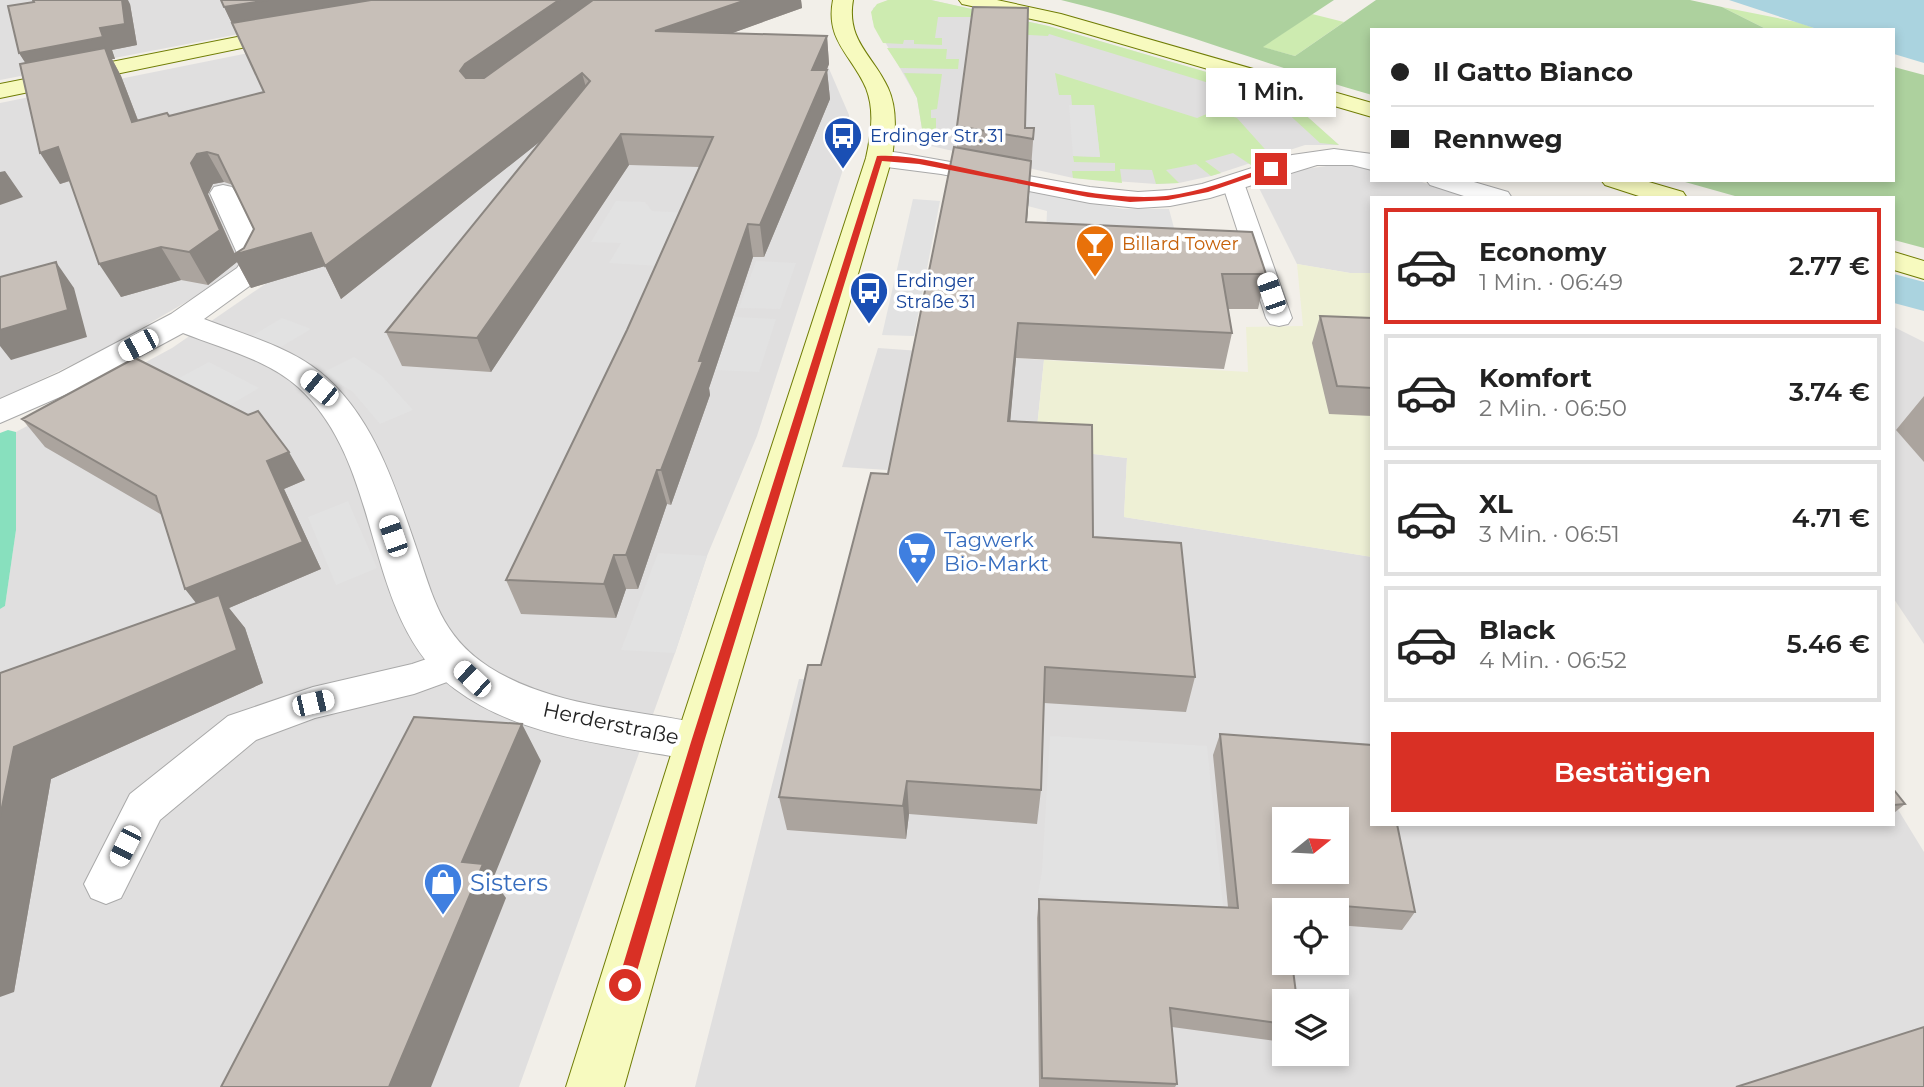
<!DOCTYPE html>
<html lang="de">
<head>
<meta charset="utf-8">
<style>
  :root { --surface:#fff; --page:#f6f6f6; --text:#222; --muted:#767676; --line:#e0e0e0; --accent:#d93025 }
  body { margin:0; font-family:Montserrat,sans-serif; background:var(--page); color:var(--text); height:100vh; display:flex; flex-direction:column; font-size:26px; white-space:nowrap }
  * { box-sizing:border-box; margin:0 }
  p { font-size:23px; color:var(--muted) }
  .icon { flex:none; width:38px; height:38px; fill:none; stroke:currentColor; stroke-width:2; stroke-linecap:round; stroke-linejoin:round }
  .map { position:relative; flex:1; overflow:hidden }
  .details { position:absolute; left:1370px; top:196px; width:525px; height:630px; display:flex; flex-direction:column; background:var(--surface); border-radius:0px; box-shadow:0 4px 10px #0003 }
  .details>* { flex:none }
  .top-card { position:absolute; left:1370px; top:28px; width:525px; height:154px; border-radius:0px; box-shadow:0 4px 10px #0003; display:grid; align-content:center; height:154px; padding:0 21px; background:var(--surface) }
  .needle { width:46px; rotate:72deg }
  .controls { position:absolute; left:1272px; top:807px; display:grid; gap:14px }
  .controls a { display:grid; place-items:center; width:77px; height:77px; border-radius:0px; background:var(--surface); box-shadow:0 4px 10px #0003; font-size:35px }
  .end { position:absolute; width:32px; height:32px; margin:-16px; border:9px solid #d93025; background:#fff; box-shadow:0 0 0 4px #fff }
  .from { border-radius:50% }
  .bubble { position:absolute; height:49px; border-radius:0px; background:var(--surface); box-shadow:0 4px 10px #0003; font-size:23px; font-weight:600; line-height:49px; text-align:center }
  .car { position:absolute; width:21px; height:42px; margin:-21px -10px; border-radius:9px; box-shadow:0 0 5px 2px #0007; background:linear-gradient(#fff 24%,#345 0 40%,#fff 0 76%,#345 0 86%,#fff 0) }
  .top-card b { display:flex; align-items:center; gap:24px; height:66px; font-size:26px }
  .top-card b+b { border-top:2px solid var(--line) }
  .top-card i { width:18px; height:18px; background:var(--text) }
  ul { padding:12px 0 0; list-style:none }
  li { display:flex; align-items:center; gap:21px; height:116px; margin:0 14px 10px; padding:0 7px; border:4px solid var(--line); border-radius:0px }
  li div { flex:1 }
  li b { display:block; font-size:26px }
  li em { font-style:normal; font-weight:600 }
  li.active { border-color:var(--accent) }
  li>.icon { width:63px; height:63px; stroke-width:1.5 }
  .primary-button { display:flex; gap:14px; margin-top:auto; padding:14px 21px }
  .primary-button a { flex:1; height:80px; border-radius:0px; background:var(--accent); color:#fff; font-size:28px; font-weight:600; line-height:80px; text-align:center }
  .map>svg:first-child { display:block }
  .residential { fill:#e0dfdf; fill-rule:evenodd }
  .farmland { fill:#eef0d5 }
  .grass { fill:#cdebb0 }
  .forest { fill:#add19e }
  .pitch { fill:#88e0be }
  .parking { fill:#e2e2e2 }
  .water { fill:#aad3df }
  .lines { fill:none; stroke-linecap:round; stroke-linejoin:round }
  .canal { fill:#aad3df; fill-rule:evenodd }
  .lane-casing { stroke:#a9a9a9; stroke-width:2 }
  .street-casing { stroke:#a9a9a9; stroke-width:2 }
  .secondary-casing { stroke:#707d05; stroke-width:2 }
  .lane { fill:#fff; fill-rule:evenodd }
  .street { fill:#fff; fill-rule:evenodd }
  .secondary { fill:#f7fabf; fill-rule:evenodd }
  .wall { fill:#aba49e; fill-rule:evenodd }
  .shaded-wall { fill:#8b8681 }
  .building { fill:#c7bfb8; stroke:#8b8681; stroke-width:2; fill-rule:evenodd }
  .route { fill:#d93025 }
  .labels { text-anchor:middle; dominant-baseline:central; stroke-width:7; stroke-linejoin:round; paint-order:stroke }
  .far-transit-label { font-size:18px; fill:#164399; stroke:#fff; text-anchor:start }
  .far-food-label { font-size:18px; fill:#c56008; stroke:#fff; text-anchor:start }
  .shop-label { font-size:21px; fill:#366cbe; stroke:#fff; text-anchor:start }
  .street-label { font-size:21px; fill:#222; stroke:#fff }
  .near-shop-label { font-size:24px; fill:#366cbe; stroke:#fff; text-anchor:start }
</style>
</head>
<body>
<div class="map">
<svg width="1924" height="1087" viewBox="0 0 1924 1087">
  <rect width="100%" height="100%" fill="#f2efe9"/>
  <!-- residential -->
  <path class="residential" d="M0 0H416L0 80Z
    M606 0 212 287 107 348 0 399V103L428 17Z
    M888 0H931L1048 26 1282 94 1339 145H1305L1211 176 1179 183 1156 184 1073 178 931 146 923 135 917 98 872 19 873 8Z
    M568 49 827 64 849 115 847 157 757 436 707 556 675 653 519 1087H0V609L5 606 16 530V432L172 348 271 280Z
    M1348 163 1372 168V180H1416L1469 198H1372V273H1350L1297 264 1258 186 1298 170Z
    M1894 327 1924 342V644L1894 599Z
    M878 348 1044 360 1035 447 1127 458 1124 517 1372 557V824H1894V803L1924 852V1087H695L799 679 1019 692 894 495 887 470 842 467ZM1284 819H1337V872H1284ZM1284 910H1337V962H1284ZM1284 1001H1337V1054H1284Z"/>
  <!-- farmland -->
  <path class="farmland" d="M1297 264 1350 273H1372V557L1124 517 1127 458 1035 447 1044 360 1248 372 1246 327 1303 326Z"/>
  <!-- grass -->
  <path class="grass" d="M888 0H931L1048 26 1244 83 1235 91 1049 34 1048 36 1013 34 977 17H938L935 38H942V45L914 44V40H904L903 44 883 43 874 27 871 12 877 4Z
    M1722 7 1797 22 1820 30H1768Z
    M1312 14 1344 22 1295 56 1262 47Z
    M887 48 947 49 946 59H959L958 69 900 68Z
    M904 73 942 74 937 109 931 110V118H936V132L923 135 917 98Z
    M1055 73 1197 118 1214 111 1237 118 1272 157 1251 165 1233 153 1205 161 1221 173 1211 176 1196 164 1166 170 1179 183 1156 184 1152 170 1120 169 1122 183 1073 178 1072 171H1115V163L1074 162 1073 156 1100 157 1094 105H1072L1071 95H1059Z
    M1247 84 1282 94 1339 145 1320 143 1283 109 1240 90Z"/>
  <!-- forest -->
  <path class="forest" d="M1061 0H1334L1263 47 1295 56 1376 0H1690L1722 7 1768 30H1372V95C1267 66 1167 25 1061 0Z
    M1894 67 1924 75V248L1894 240V198H1742L1678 180H1894Z"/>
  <!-- pitch -->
  <path class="pitch" d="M8 430 16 432V530L5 606 0 609V433Z"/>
  <!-- parking -->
  <path class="parking" d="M1069 105H1094L1100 157 1073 156Z
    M953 187 1030 191 1123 209H1169L1183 262 1045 257 1047 211Z
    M913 199 940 201 914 336 882 335Z
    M616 201 645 202 652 211 689 213 660 266 609 263 621 243 591 242Z
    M756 261 796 263 780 309 739 308Z
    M734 317 776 319 759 372 714 370Z
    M282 318 311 329 279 348 250 337Z
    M354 357 382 376 413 410 380 424 353 392 322 373Z
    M209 362 259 388 218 412 168 384Z
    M348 501 377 568 336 585 308 517Z
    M658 553 707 556 675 653 621 650Z
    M1050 736 1207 746 1224 915 1038 894 1042 871Z"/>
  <!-- water -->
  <path class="water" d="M1729 0H1924V63L1894 54V30H1820Z"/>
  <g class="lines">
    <!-- canal -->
    <path class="canal" d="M1894 274 1924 282V311L1894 303Z"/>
    <!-- lane casing -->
    <g class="lane-casing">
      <path id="lane" d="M1233 176 1241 178 1244 183 1292 318 1288 324 1279 326 1270 324 1266 318 1222 183 1225 178Z
        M456 649 469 654 474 664 469 674 414 694 315 718 256 740 160 820 121 898 106 904 91 898 84 884 130 794 228 716 313 687 412 664Z"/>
    </g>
    <!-- street casing -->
    <g class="street-casing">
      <path id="street" d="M1334 149 1372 154V170L1352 165H1317L1210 198 1170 206 1138 208 1090 203 941 174 879 166 870 163 866 158 870 153 879 150 900 153 1090 187 1138 192 1170 190 1202 184 1292 155Z
        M1426 180H1467L1508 192 1512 198H1470L1430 185Z
        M223 185 232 187 236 193 269 262 259 279 204 319C242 334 288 346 320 372 373 415 395 486 416 547 433 597 441 636 489 667 550 706 628 709 698 723L714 728 721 742 714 756 698 761C618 745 523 740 455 689 360 618 387 468 298 387 268 360 221 348 183 333L83 387 0 423V399L59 373 171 314 237 268 241 262 210 193 214 187Z"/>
    </g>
    <!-- secondary casing -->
    <g class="secondary-casing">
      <path id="secondary" d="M833 0H853C846 41 873 55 888 88 898 110 895 135 892 158L721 742 624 1087H566L675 742 866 158C871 135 875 111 866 88 852 55 825 41 833 0Z
        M959 0H997L1061 14 1372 103V117L1050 23 962 4Z
        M293 26 300 28 303 32 300 36 0 98V84Z
        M1601 180H1642L1683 192 1687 198H1645L1605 185Z
        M1894 252 1924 261V279L1894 270Z"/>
    </g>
    <!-- lane -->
    <use href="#lane" class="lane"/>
    <!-- street -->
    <use href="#street" class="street"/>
    <!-- secondary -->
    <use href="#secondary" class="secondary"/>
  </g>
  <!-- wall -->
  <path class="wall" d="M221 0H801L802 8 732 33 827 36 829 64 827 70 830 99 764 257H753L709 388 710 395 671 505 667 504 638 589H626L616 618 521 614 506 580 627 330 699 167 629 165 491 372 402 366 386 332 543 139 341 299 325 266 251 288 237 262 208 285 181 280 121 297 70 181 60 184 26 63 19 53 130 4 137 45 112 50 115 59H112L121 76 138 120 169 116 264 92ZM224 182 233 185 254 229 244 248 235 254 208 194 213 184Z
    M957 126 1034 128 1027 222 1266 274 1258 309H1228L1232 333 1224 369 1016 358 1010 421 1195 677 1186 712 1044 703 1041 790 1037 824 909 814 906 839 787 830 779 797 821 665 888 474 957 147Z
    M1320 316 1372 318V416L1329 414 1312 343Z
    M1924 396V462L1896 430Z
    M22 419 305 480 284 489 321 569 229 608 245 628 263 683 51 779 14 992 0 673 196 603 162 515 45 447Z
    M1220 734 1415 912 1402 930 1337 925V910H1284V1042L1172 1027 1177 1084 1175 1087H1039L1037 918 1039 899 1228 907 1213 755Z
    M1894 790 1905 804 1894 813Z"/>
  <!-- shaded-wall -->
  <path class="shaded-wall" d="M122 0H128L130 4 137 45 112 50 115 59H112L121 76 150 152 132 122 33 75 19 53 100 28Z
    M268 0H434L237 34 224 7Z
    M559 0H604L469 100 460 71 465 64Z
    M746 0H801L802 8 660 59 655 31Z
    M827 36 829 64 817 92 827 70 830 99 764 257 760 225 812 70Z
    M582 73 590 102 341 299 325 266 251 288 237 262 208 285 189 252 191 163 197 154 207 152 224 182 213 184 208 194 235 255Z
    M621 134 629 165 491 372 477 338Z
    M58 147 78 178 60 184 40 153Z
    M1031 161 1029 194 1024 256 1026 222Z
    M5 171 23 197 0 205V172Z
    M748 224 753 257 709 388 710 395 671 505 661 470 699 361Z
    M161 247 181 280 121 297 99 264Z
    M56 262 74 288 87 337 11 360 0 346V330Z
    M1018 323 1016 358 1007 457 1008 421Z
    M289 452 305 480 284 489 321 569 229 608 245 628 263 683 51 779 14 992 0 997V817L14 747 207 617 185 589 267 461Z
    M657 470 667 504 638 589 626 555Z
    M614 555 626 589 616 618 604 584Z
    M522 724 541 761 493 879 506 898 431 1087H389L462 862Z
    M907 781 909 814 906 839 903 806Z"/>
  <!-- building -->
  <path class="building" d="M33 0H122L125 24 100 28 103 37 19 53 8 6 34 2Z
    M221 0H268L224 7Z
    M371 0H559L465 64 460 71 466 78H484L593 0H746L655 31 827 36 812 70H827L760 225 748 224 699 361H703L661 470H657L626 555H614L604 584 506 580 627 330 713 137 621 134 477 338 386 332 590 81 582 73 325 266 311 233 233 255 244 248 254 229 218 155 207 152 197 154 191 163 220 230 189 252 161 247 99 264 58 147 40 153 20 64 105 48 132 122 167 113 169 116 264 92 232 23Z
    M973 7 1028 8 1025 128H1034L1033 139 957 126Z
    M954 147 1031 161 1026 222 1252 232 1266 274H1222L1232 333 1018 323 1008 421 1092 425 1093 537 1181 543 1195 677 1045 667 1041 790 907 781 903 806 779 797 808 665H821L871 473 888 474Z
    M56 262 68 310 0 330V277Z
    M1320 316 1372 318V388L1337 386Z
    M135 358 248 415 258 411 289 452 267 461 303 542 185 589 156 496 22 419Z
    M219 595 237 650 14 747 0 817V673Z
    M414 717 522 724 462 862 483 864 389 1087H221Z
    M1220 734 1372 745V824H1397L1415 912 1284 901 1285 910 1284 962H1292L1297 1001H1284V1024L1170 1008 1177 1084 1042 1078 1039 899 1238 908ZM1284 819H1337V872H1284Z
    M1894 790 1905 804 1894 805Z
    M1924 1027V1087H1736Z"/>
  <!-- route -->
  <path class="route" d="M877 156C913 154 952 166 987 173 1046 184 1106 201 1166 196 1201 192 1235 178 1268 167L1275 169 1208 192 1168 200 1130 202 1088 197 919 164 882 161 704 742 633 985 631 991 625 993 620 991 617 985 691 742Z"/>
  <!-- icons -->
  <defs>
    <g id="bus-pin" transform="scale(2.0125)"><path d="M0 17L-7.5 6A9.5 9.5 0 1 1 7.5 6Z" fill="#1a4fb4" stroke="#fff"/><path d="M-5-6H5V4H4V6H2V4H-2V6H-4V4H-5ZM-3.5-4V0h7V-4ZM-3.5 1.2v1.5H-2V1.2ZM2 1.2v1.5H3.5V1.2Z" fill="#fff"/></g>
    <g id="bar-pin" transform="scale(2.0125)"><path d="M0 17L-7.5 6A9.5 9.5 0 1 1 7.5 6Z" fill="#e8710a" stroke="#fff"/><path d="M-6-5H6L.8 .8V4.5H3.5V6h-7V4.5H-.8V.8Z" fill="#fff"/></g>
    <g id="supermarket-pin" transform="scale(2.0125)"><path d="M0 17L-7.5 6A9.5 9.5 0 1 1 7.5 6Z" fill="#3f7fe0" stroke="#fff"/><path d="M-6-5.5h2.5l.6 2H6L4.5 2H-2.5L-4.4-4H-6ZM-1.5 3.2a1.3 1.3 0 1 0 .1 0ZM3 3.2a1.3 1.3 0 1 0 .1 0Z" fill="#fff"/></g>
    <g id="shop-pin" transform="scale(2.0125)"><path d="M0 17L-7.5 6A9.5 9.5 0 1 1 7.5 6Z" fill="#3f7fe0" stroke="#fff"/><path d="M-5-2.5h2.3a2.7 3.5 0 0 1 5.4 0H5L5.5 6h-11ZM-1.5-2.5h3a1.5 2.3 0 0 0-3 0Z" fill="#fff"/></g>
  </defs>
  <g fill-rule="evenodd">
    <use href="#bus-pin" x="843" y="136"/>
    <use href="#bar-pin" x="1095" y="244"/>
    <use href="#bus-pin" x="869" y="291"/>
    <use href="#supermarket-pin" x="917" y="551"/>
    <use href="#shop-pin" x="443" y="882"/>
  </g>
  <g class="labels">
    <!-- far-transit labels -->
    <g class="far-transit-label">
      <text x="870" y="136">Erdinger Str. 31</text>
      <text x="896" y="281">Erdinger<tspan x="896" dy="21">Straße 31</tspan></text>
    </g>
    <!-- far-food labels -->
    <g class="far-food-label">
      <text x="1122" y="244">Billard Tower</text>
    </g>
    <!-- shop labels -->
    <g class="shop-label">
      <text x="944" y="539">Tagwerk<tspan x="944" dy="24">Bio-Markt</tspan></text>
    </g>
    <!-- street labels -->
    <g class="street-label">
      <text transform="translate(611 723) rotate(12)">Herderstraße</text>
    </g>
    <!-- near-shop labels -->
    <g class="near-shop-label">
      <text x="470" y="882">Sisters</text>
    </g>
  </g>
</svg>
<div class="controls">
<a><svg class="needle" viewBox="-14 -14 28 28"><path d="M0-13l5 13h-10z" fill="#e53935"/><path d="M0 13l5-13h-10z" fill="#767676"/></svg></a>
<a><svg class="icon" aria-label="locate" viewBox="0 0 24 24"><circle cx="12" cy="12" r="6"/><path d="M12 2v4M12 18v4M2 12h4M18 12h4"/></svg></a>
<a><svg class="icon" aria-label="layers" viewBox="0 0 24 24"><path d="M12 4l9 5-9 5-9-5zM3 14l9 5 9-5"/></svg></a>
</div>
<i class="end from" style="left:625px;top:985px"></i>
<i class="end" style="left:1271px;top:169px"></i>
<div class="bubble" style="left:1206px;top:68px;width:130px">1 Min.</div>
<i class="car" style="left:1271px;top:293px;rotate:341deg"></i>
<i class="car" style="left:138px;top:345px;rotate:242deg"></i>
<i class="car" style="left:319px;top:388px;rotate:310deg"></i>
<i class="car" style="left:393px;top:536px;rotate:341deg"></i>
<i class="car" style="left:472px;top:679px;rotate:313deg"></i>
<i class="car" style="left:313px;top:703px;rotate:77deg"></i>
<i class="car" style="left:125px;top:846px;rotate:207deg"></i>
<div class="top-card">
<b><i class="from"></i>Il Gatto Bianco</b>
<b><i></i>Rennweg</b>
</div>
<section class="details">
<ul>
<li class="active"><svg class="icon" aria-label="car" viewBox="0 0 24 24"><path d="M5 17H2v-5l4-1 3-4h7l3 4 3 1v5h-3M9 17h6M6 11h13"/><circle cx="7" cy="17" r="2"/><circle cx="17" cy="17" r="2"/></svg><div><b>Economy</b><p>1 Min. · 06:49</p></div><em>2.77 €</em></li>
<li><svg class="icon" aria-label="car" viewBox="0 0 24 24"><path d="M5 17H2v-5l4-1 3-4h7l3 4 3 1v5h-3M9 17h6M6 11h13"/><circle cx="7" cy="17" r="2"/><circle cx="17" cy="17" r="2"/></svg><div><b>Komfort</b><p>2 Min. · 06:50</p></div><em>3.74 €</em></li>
<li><svg class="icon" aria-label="car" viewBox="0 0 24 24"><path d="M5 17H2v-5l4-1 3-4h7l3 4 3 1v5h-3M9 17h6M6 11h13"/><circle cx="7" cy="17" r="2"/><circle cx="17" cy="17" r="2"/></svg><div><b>XL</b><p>3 Min. · 06:51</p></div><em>4.71 €</em></li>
<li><svg class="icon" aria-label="car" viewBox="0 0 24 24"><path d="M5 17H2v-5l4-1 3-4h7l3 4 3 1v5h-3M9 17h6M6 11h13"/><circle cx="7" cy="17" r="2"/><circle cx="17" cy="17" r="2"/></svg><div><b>Black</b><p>4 Min. · 06:52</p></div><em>5.46 €</em></li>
</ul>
<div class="primary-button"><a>Bestätigen</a></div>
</section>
</div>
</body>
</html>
